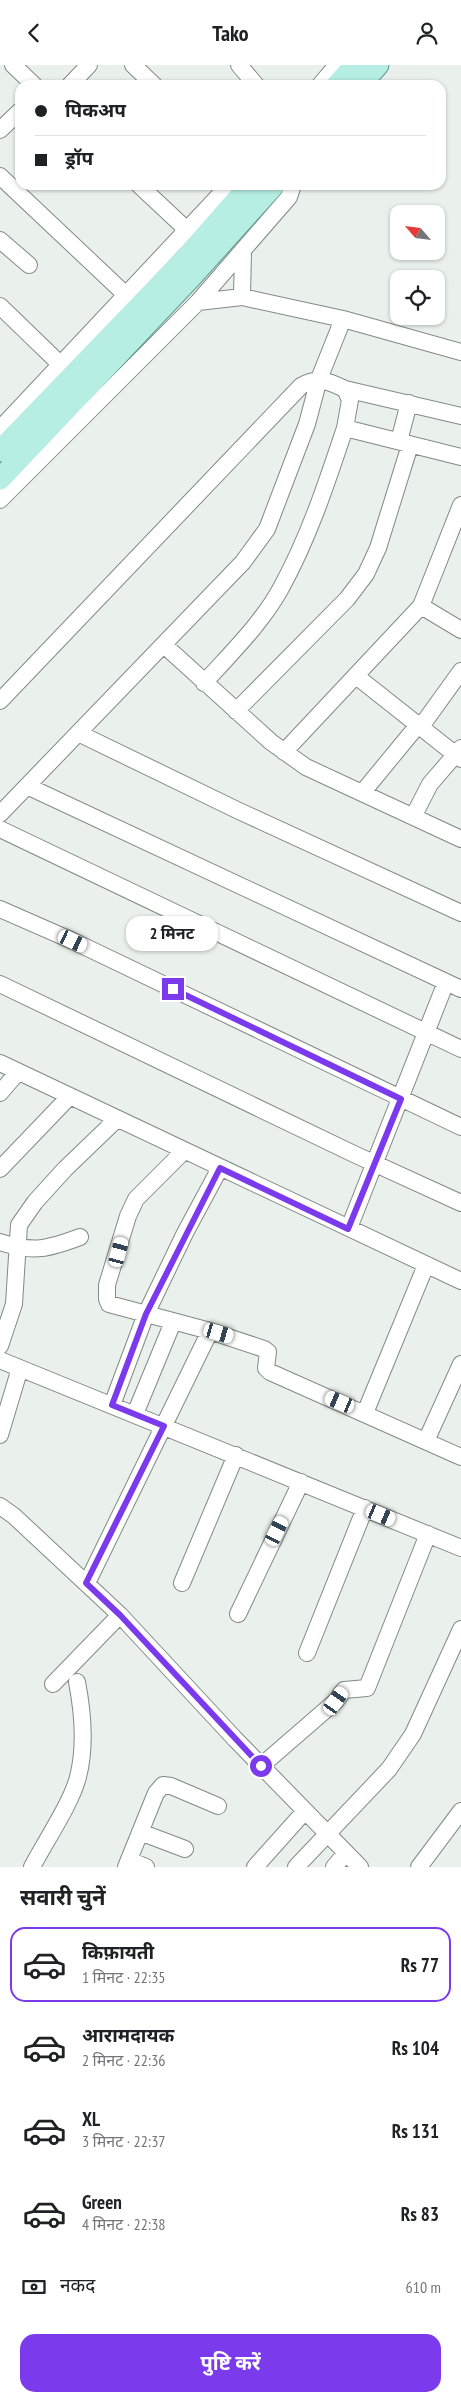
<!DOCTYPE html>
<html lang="hi">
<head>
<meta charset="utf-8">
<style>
  :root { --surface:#fff; --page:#f2f2f2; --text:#202124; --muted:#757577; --line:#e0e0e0; --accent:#7c3aed }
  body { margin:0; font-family:"PT Sans Narrow","Noto Sans Devanagari",sans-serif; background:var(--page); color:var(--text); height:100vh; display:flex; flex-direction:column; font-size:19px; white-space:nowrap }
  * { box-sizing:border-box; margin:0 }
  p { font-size:16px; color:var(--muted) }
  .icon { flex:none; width:28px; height:28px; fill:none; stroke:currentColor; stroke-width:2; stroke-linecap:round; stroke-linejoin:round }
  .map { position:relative; height:1802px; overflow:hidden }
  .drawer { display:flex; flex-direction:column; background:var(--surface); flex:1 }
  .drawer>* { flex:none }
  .guide { position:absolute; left:15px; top:15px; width:431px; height:110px; border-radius:15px; box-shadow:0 1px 4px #0004; display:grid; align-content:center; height:110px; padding:0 20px; background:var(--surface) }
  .needle { width:32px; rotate:298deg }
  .fabs { position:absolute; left:390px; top:140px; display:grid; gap:10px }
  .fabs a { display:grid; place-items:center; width:55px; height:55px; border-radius:10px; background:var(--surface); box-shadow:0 1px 4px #0004; font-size:25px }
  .end { position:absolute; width:22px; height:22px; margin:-11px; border:6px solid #7c3aed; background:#fff; box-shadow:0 0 0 2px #fff }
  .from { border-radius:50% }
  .bubble { position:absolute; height:35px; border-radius:15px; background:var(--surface); box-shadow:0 1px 4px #0004; font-size:16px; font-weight:700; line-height:35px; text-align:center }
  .car { position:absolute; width:15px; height:30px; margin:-15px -8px; border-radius:6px; box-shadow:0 0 4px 1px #0007; background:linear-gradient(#fff 24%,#345 0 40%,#fff 0 76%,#345 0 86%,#fff 0) }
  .guide b { display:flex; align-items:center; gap:18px; height:48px; font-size:19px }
  .guide b+b { border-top:1px solid var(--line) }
  .guide i { width:12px; height:12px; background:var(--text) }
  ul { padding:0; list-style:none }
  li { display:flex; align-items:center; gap:15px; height:75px; margin:0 10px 8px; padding:0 10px; border:2px solid transparent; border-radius:15px }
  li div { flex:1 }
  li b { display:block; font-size:19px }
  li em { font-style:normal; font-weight:700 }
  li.selected { border-color:var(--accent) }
  li>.icon { width:45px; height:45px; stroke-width:1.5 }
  h2 { padding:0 20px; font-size:22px; line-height:60px }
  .pay { display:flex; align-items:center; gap:12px; height:55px; padding:0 20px; font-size:19px }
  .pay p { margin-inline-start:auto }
  .button { display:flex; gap:10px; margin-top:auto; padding:10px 20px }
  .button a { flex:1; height:58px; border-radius:15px; background:var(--accent); color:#fff; font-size:20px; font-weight:700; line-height:58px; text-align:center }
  header { display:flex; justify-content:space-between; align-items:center; height:65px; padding:0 20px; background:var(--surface); font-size:22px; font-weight:700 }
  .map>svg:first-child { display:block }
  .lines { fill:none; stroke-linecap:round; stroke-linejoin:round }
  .minor-casing { stroke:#838984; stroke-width:18 }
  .major-casing { stroke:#5c988c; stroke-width:23 }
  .minor { stroke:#fff; stroke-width:16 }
  .major { stroke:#b7eee3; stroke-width:21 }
  .route { stroke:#7c3aed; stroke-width:6 }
</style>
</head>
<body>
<header><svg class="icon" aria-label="back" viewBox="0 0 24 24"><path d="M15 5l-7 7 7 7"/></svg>Tako<svg class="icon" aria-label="person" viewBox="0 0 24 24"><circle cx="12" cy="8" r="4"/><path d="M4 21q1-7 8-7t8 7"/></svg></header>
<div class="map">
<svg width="461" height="1802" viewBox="0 0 461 1802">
  <rect width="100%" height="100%" fill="#eaf0eb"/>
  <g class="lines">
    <!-- minor casing -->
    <g class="minor-casing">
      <path id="minor" d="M13 0 34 20
        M133 0 154 20
        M239 0 256 20
        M70 20 89 0
        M320 20 337 0
        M0 65 20 46
        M0 111 127 231
        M139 120 188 166
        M0 175 29 200
        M242 232 243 186
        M198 237 242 232 343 254 461 287
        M0 241 61 300
        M345 324 461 351
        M0 364 229 120
        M399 376 409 338
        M0 435 198 237 289 132 293 120
        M461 440 421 541 461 565
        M164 580 271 677 306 702 461 774
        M356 611 461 694
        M204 618C231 588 262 558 281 523 309 472 327 417 345 363
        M0 636 301 321C317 311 328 316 345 324L350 335 345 363 461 392
        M236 646 347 534 366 509 378 483 410 380
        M78 668 239 746 461 848
        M284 687 421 541
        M27 721 461 924
        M362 728 418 660 425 656 461 606
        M0 749 243 497 267 464 307 359 319 314 343 254
        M413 752 430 719 461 683
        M0 764 461 984
        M0 844 73 876 461 1062
        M0 919 356 1090 461 1138
        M0 998 461 1216
        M0 1028 18 1007
        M184 1086 136 1134 128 1151 107 1220V1234L109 1239 210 1266
        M0 1104 70 1031
        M349 1163 446 917
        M0 1177C34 1188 48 1184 80 1172
        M0 1281 14 1239 19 1160 35 1137 65 1104 117 1054
        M0 1295 461 1483
        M112 1340 146 1249 185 1168 220 1103
        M365 1348 426 1200
        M135 1349 173 1257
        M0 1370 20 1303
        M426 1376 461 1299
        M0 1441 14 1451 120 1550 235 1674 360 1802
        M87 1518 210 1266 264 1284 268 1287 266 1303 270 1307 461 1392
        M182 1518 236 1390
        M238 1549 301 1417
        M307 1588 365 1443
        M53 1619 120 1550
        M261 1701 336 1636 344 1625 367 1623 428 1469
        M140 1767 185 1784
        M129 1795 146 1802
        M32 1802C45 1777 72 1737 78 1712 86 1681 83 1648 77 1617
        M126 1802 156 1728 163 1720 171 1721 218 1741
        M255 1802 305 1746
        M296 1802 389 1704 413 1669 461 1564
        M334 1802 346 1788
        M419 1802 461 1746"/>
    </g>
    <!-- major casing -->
    <g class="major-casing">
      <path id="major" d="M337 20 355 0
        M360 20 378 0
        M0 386 186 193 250 120
        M0 414 193 210 274 120"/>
    </g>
    <!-- minor -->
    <use href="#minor" class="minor"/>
    <!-- major -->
    <use href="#major" class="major"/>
  </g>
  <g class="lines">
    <!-- route -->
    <path class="route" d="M173 924 401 1034 348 1164 220 1103 146 1249 112 1340 164 1361 86 1518 120 1550 261 1701"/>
  </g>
</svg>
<div class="fabs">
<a><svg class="needle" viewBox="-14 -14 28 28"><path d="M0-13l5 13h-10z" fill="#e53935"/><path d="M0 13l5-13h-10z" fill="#757577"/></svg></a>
<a><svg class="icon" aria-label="locate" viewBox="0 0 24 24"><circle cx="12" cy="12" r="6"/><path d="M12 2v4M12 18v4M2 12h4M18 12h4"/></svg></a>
</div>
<i class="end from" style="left:261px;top:1701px"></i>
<i class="end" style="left:173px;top:924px"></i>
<div class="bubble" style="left:126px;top:851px;width:92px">2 मिनट</div>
<i class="car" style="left:73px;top:876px;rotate:116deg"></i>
<i class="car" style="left:119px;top:1187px;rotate:15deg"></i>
<i class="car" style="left:219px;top:1268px;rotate:106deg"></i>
<i class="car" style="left:340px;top:1337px;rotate:293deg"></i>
<i class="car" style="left:381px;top:1450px;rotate:113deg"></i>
<i class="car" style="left:277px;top:1466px;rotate:26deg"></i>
<i class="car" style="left:336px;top:1636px;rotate:35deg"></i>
<div class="guide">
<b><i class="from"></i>पिकअप</b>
<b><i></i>ड्रॉप</b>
</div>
</div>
<section class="drawer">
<h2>सवारी चुनें</h2>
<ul>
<li class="selected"><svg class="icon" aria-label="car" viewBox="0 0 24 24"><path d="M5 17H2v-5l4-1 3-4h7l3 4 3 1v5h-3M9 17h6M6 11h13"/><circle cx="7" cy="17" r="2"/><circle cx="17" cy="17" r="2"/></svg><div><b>किफ़ायती</b><p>1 मिनट · 22:35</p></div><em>Rs 77</em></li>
<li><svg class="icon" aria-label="car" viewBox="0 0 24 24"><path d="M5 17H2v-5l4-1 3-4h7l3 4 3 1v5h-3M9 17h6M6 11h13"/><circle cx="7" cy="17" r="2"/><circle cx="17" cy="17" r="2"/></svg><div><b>आरामदायक</b><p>2 मिनट · 22:36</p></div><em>Rs 104</em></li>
<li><svg class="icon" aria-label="car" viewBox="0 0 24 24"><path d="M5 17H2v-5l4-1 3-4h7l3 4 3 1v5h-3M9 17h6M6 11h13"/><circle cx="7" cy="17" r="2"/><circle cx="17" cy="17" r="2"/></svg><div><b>XL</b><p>3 मिनट · 22:37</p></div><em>Rs 131</em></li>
<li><svg class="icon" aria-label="car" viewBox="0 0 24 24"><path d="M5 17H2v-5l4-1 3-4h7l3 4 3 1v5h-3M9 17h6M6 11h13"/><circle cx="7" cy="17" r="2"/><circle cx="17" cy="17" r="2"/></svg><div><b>Green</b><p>4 मिनट · 22:38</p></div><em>Rs 83</em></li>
</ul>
<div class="pay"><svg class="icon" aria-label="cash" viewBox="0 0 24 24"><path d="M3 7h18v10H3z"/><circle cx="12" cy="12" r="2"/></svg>नकद<p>610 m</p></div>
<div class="button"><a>पुष्टि करें</a></div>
</section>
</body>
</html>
